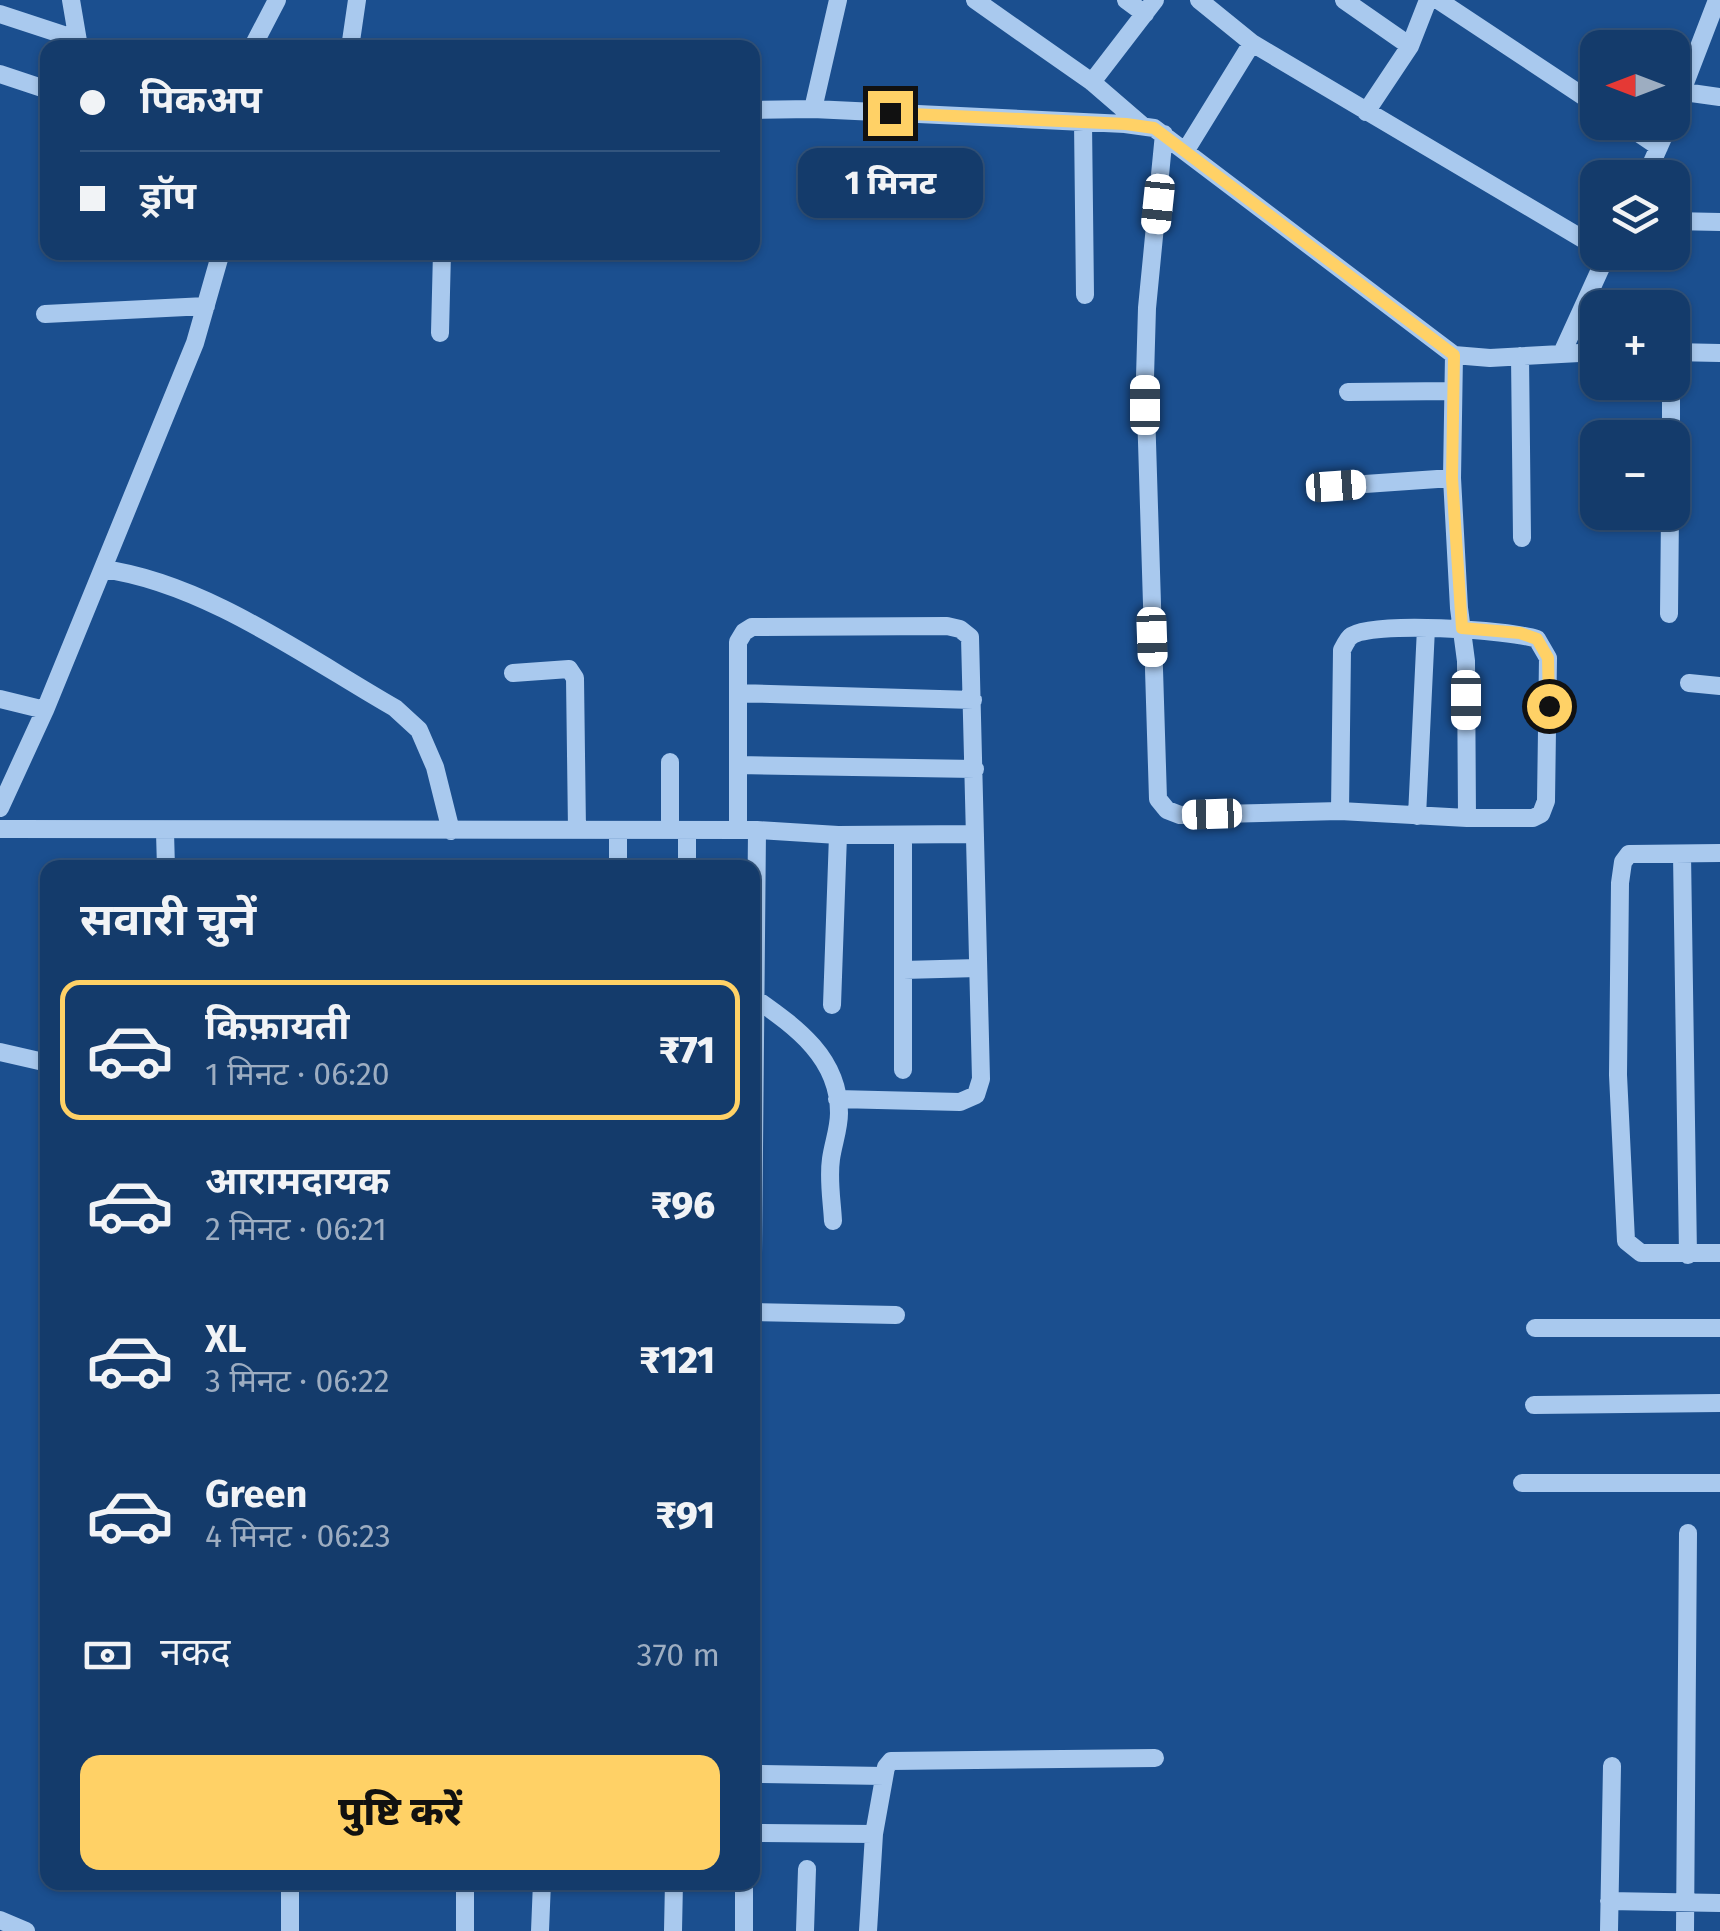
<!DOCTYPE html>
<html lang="hi">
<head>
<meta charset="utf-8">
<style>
  :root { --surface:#143b6b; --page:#214673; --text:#f1f3f6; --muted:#9dadc1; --line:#33557e; --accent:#ffd166 }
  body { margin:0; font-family:"Fira Sans","Noto Sans Devanagari",sans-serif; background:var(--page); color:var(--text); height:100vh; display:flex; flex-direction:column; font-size:38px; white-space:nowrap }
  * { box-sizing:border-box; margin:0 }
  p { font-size:32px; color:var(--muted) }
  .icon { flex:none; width:55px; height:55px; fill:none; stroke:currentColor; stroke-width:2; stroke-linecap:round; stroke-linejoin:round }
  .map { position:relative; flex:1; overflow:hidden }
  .side { position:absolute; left:40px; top:860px; width:720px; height:1030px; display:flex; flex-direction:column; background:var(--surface); border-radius:20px; box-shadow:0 2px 8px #0004,0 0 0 2px var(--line) }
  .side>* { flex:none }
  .hud { position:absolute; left:40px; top:40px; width:720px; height:220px; border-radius:20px; box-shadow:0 2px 8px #0004,0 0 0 2px var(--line); display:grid; align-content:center; height:220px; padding:0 40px; background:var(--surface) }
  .needle { width:65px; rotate:270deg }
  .fabs { position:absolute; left:1580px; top:30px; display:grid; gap:20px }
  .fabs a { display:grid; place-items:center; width:110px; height:110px; border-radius:20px; background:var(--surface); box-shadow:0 2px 8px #0004,0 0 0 2px var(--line); font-size:50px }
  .end { position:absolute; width:45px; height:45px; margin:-22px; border:12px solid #ffd166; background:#111; box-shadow:0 0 0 5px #111 }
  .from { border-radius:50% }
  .bubble { position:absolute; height:70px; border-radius:20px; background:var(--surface); box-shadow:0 2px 8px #0004,0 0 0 2px var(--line); font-size:32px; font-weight:800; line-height:70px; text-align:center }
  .car { position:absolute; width:30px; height:60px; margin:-30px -15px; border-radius:12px; box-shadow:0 0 8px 2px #0007; background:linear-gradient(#fff 24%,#345 0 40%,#fff 0 76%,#345 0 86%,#fff 0) }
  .hud b { display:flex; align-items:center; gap:35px; height:95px; font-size:38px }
  .hud b+b { border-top:2px solid var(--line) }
  .hud i { width:25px; height:25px; background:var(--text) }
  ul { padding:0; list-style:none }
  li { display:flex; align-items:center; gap:30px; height:140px; margin:0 20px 15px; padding:0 20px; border:5px solid transparent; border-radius:20px }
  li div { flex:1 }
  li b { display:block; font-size:38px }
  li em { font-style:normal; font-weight:800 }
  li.selected { border-color:var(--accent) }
  li>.icon { width:90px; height:90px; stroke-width:1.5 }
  h2 { padding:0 40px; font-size:45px; line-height:120px }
  .pay { display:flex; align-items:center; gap:25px; height:110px; padding:0 40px; font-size:38px }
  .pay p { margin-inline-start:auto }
  .action { display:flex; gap:20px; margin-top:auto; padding:20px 40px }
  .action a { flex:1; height:115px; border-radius:20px; background:var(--accent); color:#111; font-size:40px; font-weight:800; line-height:115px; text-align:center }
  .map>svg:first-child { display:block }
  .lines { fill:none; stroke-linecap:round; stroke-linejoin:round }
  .minor { stroke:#a9c9ee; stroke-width:18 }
  .route { stroke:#ffd166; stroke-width:12 }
</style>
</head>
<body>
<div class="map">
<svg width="1720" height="1931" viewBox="0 0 1720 1931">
  <rect width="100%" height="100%" fill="#1b4f8f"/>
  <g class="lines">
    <!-- minor -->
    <path class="minor" d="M71 0 79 47
      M975 0 1092 82 1143 126
      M1126 0 1145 14
      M1199 0 1252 43 1598 248
      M1344 0 1410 46
      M1438 0 1598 106
      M0 14 76 39
      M252 48 277 0
      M350 48 357 0
      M0 74 48 90
      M1092 82 1155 0
      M1684 92 1720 97
      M813 109 838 0
      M752 110 813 109 1125 124 1154 128 1454 355 1490 358 1598 352
      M1366 112 1410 46 1428 0
      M1672 117 1717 0
      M1083 122 1085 295
      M1622 122 1659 147
      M1164 134 1147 308 1145 377 1158 799 1167 810 1180 815 1340 811 1467 818H1533L1541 814 1546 801 1548 658 1537 639C1511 630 1368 620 1350 637 1348 638 1343 648 1342 650L1340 811
      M1186 150 1252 43
      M1645 178 1670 122
      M1672 221 1720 222
      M45 314 206 306
      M440 333 442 252
      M1672 352 1720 353
      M1562 353 1608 252
      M1454 355 1452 478 1459 608 1466 661 1467 818
      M1520 356 1522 538
      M1348 392 1452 391
      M1671 438V382
      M1336 486 1452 478
      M103 569C205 583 306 657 395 708L419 730 435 767 451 831
      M1669 614 1670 512
      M513 673 569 669 575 678 577 830
      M1689 683 1720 686
      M738 693 973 700
      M0 699 45 710
      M670 762V830
      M738 765 975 769
      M0 808 45 710 195 343 221 252
      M1417 816 1426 628
      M0 829 757 830 838 835 975 834
      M738 830V642L744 632 752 627 947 626 960 629 970 637 981 1079 976 1095 960 1102 837 1099
      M165 832 166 868
      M903 835V1070
      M1720 853 1629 854 1623 862 1620 883 1618 1075 1626 1241 1641 1253H1720
      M1682 854 1688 1255
      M618 868V830
      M687 868V830
      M903 970 978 968
      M756 999C797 1028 839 1058 839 1113 839 1129 833 1144 831 1159 828 1180 832 1201 833 1221
      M832 1005 838 835
      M0 1052 48 1063
      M753 1255 757 830
      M752 1312 896 1315
      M1535 1328H1720
      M1534 1405 1720 1403
      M1522 1483H1720
      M752 1777 759 1774 884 1776
      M752 1833 874 1834
      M290 1882V1931
      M1609 1901 1720 1903
      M0 1920 26 1931
      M465 1931V1882
      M540 1931 542 1882
      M673 1931 674 1882
      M744 1931V1882
      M805 1931 807 1869
      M868 1931 874 1834 886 1767 891 1761 1155 1758
      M1609 1931 1612 1766
      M1685 1931 1688 1533"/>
  </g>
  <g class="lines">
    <!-- route -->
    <path class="route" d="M890 113 1126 124 1154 128 1454 355 1452 478 1462 628 1520 633 1537 639 1548 658 1549 706"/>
  </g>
</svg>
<div class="fabs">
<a><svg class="needle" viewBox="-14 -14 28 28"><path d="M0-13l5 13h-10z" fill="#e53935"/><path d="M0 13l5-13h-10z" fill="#9dadc1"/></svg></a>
<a><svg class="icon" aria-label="layers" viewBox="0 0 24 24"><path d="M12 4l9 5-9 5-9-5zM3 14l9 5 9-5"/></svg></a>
<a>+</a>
<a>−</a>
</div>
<i class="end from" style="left:1549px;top:706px"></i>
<i class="end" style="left:890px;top:113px"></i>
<div class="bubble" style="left:798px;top:148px;width:185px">1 मिनट</div>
<i class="car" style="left:1158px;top:204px;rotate:186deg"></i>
<i class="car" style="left:1145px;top:405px;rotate:0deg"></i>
<i class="car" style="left:1336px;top:486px;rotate:86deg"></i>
<i class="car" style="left:1152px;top:637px;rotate:178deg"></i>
<i class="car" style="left:1466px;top:700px;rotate:180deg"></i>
<i class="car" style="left:1212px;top:814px;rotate:268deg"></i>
<div class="hud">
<b><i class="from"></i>पिकअप</b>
<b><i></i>ड्रॉप</b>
</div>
<section class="side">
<h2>सवारी चुनें</h2>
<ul>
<li class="selected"><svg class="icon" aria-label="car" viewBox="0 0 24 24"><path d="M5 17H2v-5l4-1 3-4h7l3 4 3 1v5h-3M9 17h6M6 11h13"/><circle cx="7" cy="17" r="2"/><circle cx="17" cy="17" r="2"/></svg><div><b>किफ़ायती</b><p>1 मिनट · 06:20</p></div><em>₹71</em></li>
<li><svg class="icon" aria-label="car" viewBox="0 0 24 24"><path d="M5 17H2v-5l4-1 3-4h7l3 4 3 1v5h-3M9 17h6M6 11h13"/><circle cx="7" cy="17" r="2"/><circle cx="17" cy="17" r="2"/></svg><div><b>आरामदायक</b><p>2 मिनट · 06:21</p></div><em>₹96</em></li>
<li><svg class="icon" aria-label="car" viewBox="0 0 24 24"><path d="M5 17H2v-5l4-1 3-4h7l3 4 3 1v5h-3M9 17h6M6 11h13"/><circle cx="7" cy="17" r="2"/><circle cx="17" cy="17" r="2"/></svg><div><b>XL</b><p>3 मिनट · 06:22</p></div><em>₹121</em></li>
<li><svg class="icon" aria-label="car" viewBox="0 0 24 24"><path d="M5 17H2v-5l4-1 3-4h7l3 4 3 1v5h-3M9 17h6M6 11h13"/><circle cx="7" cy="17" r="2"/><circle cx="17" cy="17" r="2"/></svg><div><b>Green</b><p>4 मिनट · 06:23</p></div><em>₹91</em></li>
</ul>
<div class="pay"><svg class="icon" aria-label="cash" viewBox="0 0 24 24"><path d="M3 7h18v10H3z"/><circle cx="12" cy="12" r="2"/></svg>नकद<p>370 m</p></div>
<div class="action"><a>पुष्टि करें</a></div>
</section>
</div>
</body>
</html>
